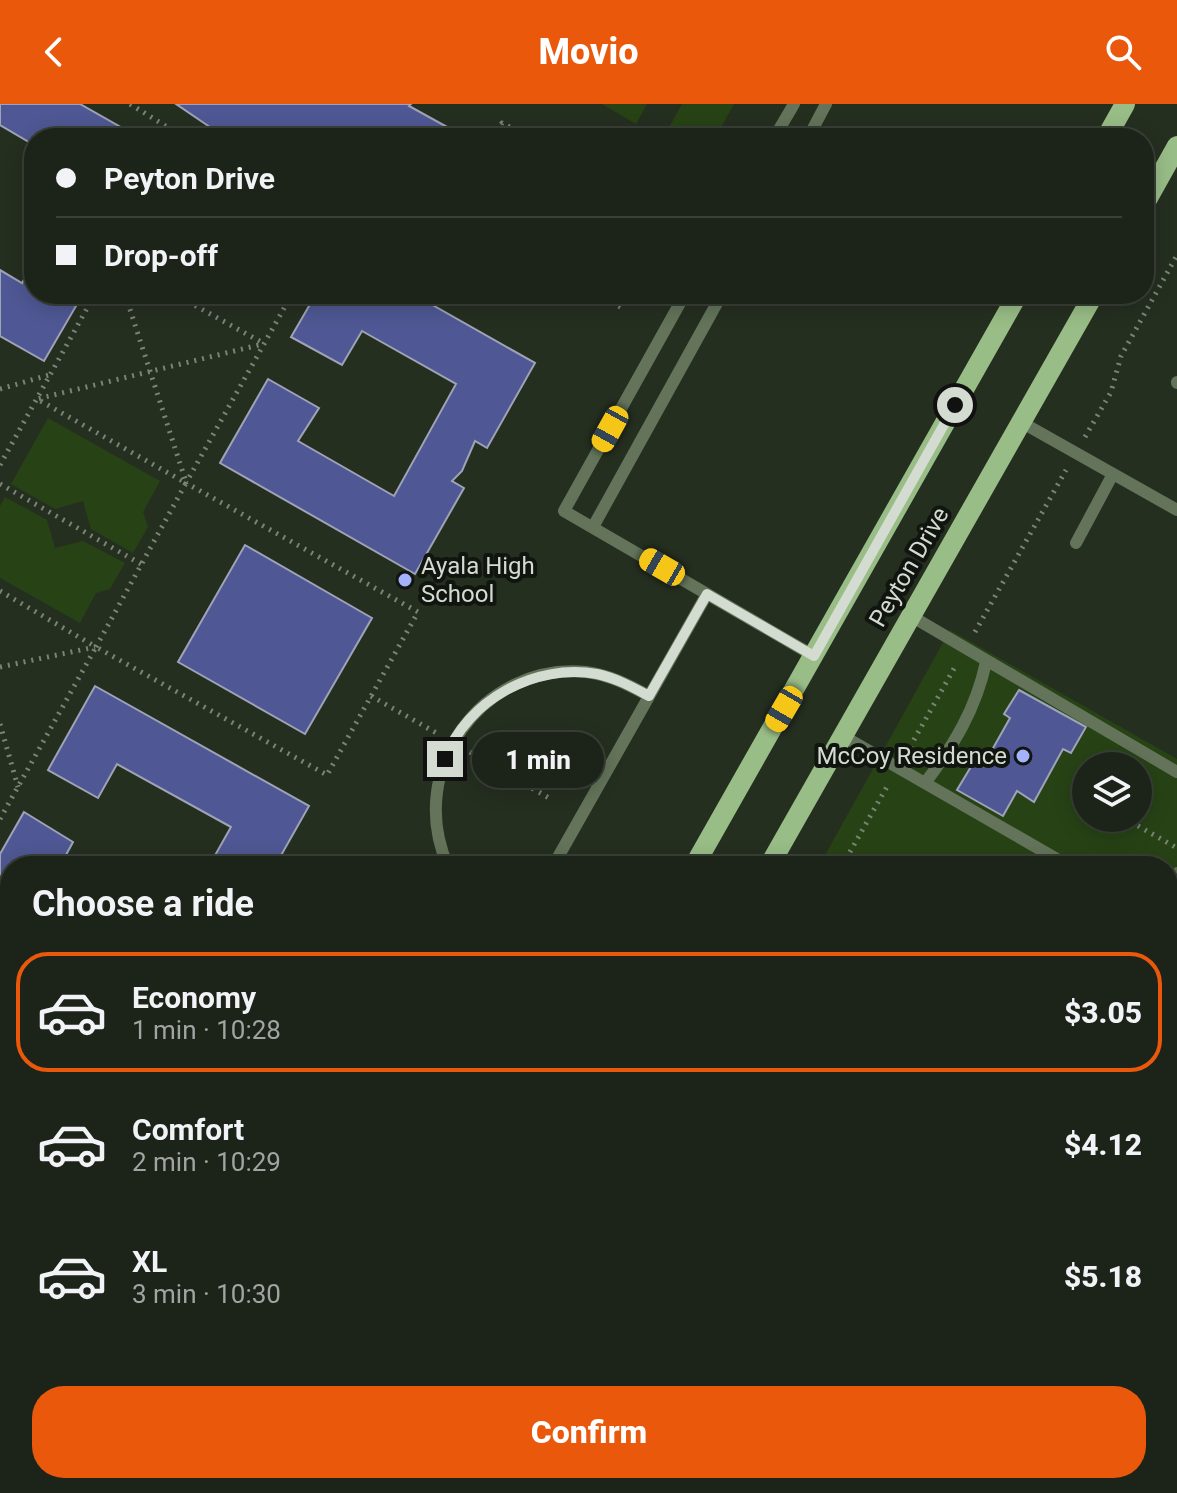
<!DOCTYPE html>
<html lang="en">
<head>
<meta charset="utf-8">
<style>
  :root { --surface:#1c2318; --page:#292f25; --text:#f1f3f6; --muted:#a0a4a2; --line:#3a4037; --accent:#ea580c }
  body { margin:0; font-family:Roboto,sans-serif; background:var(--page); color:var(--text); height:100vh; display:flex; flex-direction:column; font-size:30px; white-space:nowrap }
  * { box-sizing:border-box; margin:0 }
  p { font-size:26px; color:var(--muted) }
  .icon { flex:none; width:44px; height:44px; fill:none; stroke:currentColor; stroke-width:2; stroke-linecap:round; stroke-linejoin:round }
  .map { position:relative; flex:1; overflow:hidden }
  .drawer { position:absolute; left:0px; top:752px; width:1178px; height:638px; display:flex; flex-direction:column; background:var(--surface); border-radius:32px 32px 0 0; box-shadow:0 4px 20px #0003,0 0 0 2px var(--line) }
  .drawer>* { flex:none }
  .hud { position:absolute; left:24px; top:24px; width:1130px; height:176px; border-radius:32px; box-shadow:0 4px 20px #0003,0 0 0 2px var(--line); display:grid; align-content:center; height:176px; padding:0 32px; background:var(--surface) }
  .buttons { position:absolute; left:1072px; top:648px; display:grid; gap:16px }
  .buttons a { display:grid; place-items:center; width:80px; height:80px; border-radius:50%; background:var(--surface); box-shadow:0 4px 20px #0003,0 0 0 2px var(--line); font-size:40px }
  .end { position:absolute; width:36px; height:36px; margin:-18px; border:10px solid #d4dbd1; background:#111; box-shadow:0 0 0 4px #111 }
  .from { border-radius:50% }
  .bubble { position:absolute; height:56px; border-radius:28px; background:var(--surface); box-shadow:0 4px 20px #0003,0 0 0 2px var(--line); font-size:26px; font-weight:800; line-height:56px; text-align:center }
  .car { position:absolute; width:24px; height:48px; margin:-24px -12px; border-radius:10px; box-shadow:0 0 6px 2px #0007; background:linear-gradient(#f5c518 24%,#345 0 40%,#f5c518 0 76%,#345 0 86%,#f5c518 0) }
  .hud b { display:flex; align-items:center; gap:28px; height:76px; font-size:30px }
  .hud b+b { border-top:2px solid var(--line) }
  .hud i { width:20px; height:20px; background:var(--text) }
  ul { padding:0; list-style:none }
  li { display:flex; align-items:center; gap:24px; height:120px; margin:0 16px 12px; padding:0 16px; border:4px solid transparent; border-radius:32px }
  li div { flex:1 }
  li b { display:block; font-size:30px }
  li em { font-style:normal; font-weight:800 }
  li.on { border-color:var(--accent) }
  li>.icon { width:72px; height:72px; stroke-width:1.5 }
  h2 { padding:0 32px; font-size:36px; line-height:96px }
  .action { display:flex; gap:16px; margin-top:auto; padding:16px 32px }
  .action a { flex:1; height:92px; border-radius:32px; background:var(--accent); color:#fff; font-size:32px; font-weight:800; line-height:92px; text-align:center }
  header { display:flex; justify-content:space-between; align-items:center; height:104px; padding:0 32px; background:var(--accent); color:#fff; font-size:36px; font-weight:800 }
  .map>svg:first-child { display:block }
  .green { fill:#274315; fill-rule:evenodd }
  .building { fill:#4f5894; stroke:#9fa3b7; stroke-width:2 }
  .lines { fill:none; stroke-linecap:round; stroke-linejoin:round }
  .path { stroke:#7b8377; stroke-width:5; stroke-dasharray:2 6; stroke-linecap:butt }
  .service { stroke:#63745a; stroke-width:12 }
  .primary { stroke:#99bd87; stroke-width:20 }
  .route { stroke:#d4dbd1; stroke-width:10 }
  .poi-dot { fill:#a4b2fc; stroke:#11150f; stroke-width:3 }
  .labels { text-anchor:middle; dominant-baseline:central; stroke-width:8; stroke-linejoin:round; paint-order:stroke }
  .poi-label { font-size:24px; fill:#d4dbd1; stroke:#11150f; text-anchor:start }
  .street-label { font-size:24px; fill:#d4dbd1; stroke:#11150f }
</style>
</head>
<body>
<header><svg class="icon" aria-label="back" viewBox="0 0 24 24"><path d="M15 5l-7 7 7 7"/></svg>Movio<svg class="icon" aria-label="search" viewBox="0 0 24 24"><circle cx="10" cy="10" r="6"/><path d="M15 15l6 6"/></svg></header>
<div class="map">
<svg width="1177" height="1389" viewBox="0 0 1177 1389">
  <rect width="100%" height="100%" fill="#252f20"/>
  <!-- green -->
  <path class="green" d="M602 0H647L636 20Z
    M682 0H734L715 34H663Z
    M48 314 160 377 143 408 148 423 133 449 91 425 83 397 55 405 11 380Z
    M5 393 47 416 55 444 83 437 125 459 110 485 96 489 80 519 0 474V402Z
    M950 526 1177 655V1193L1168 1188V762H819ZM1086 662H1138V714H1086Z
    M21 1380H63L58 1389H16Z
    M245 1380H297L292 1389H261Z"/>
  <!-- building -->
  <path class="building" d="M0 0H80L140 34H34V41L0 21Z
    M176 0H411L409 2 467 34H226Z
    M34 158V190H83L44 257 0 232V166L22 179Z
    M316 190H413L535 259 487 344 475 337 462 367 452 377 464 384 415 470 220 359 268 275 319 304 298 337 394 392 456 280 362 227 342 261 291 233Z
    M245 441 372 514 305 630 178 558Z
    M95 582 309 702 275 762H209L231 723 117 660 98 694 48 666Z
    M1019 586 1086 623 1071 649 1063 645 1034 698 1017 687 1003 712 957 686 975 656 983 662 1010 614 1004 610Z
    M24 708 73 738 60 762H10V811L0 806V750Z
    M0 1362 9 1367 8 1384 16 1389H0Z"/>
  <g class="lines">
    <!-- path -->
    <path class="path" d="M130 0 185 34
      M493 34 502 19 530 34
      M125 190 186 378
      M174 190 263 239
      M598 190 624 205
      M0 285 49 271
      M1085 333 1111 288 1121 252 1177 151
      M0 361 95 190
      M0 380 141 460
      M0 487 96 543
      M975 528 1066 366
      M96 543 186 379 37 295 263 240
      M0 563 95 543
      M371 592 440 631
      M0 620 18 683
      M470 648 549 694
      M906 650 956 561
      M1078 688 1086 692
      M1124 714 1177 744
      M0 715 96 543 327 671 418 508 186 379 292 190
      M842 762 889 679
      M0 842 10 848
      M0 887 10 870
      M0 909 10 915
      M0 1062 10 1068
      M1168 1154 1177 1151"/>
    <!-- service -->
    <path class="service" d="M774 34 794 0
      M808 34 826 0
      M685 190 564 407 814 552
      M1177 278V279
      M1021 318 1177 406
      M593 423 722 190
      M1076 439 1113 370
      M911 512 1177 668
      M843 632 1069 762
      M925 679C954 641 976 605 986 558
      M448 762C405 666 482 558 586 568 610 571 629 581 649 592
      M553 762 707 490
      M1168 777 1177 769
      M0 1142 10 1148
      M0 1254 10 1260
      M220 1380 236 1389
      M112 1389 117 1380"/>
    <!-- primary -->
    <path class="primary" d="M1106 34 1125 0
      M1144 101 1177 42
      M694 762 1018 190
      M769 762 1094 190
      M340 1389 345 1380
      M415 1389 420 1380"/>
  </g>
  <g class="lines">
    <!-- route -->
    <path class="route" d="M445 655C467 596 535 559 597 570 616 574 632 583 649 592L707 490 814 552 955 301"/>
  </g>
  <!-- markers -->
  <g class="poi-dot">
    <circle cx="405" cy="476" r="8"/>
    <circle cx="1023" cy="652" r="8"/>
  </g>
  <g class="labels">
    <!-- poi labels -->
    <g class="poi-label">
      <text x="421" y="462">Ayala High<tspan x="421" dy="28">School</tspan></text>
      <text x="1007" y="652" text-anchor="end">McCoy Residence</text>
    </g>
    <!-- street labels -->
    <g class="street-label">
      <text transform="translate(909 463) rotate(-60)">Peyton Drive</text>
    </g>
  </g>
</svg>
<div class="buttons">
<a><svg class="icon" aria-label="layers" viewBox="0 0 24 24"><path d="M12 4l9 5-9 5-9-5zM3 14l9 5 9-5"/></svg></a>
</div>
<i class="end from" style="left:955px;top:301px"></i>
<i class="end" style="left:445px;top:655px"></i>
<div class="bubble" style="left:472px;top:628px;width:132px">1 min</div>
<i class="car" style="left:610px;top:325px;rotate:209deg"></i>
<i class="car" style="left:662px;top:463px;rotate:300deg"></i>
<i class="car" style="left:784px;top:605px;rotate:210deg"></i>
<div class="hud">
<b><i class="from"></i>Peyton Drive</b>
<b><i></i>Drop-off</b>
</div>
<section class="drawer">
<h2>Choose a ride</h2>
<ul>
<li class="on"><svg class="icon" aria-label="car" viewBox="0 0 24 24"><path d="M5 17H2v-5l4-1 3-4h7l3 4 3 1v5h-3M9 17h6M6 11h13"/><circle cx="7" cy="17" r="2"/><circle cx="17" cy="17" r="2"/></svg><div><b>Economy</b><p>1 min · 10:28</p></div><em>$3.05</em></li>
<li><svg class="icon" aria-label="car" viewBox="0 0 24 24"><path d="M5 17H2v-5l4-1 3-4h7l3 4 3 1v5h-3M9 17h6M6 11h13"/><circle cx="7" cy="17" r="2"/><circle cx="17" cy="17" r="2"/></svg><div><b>Comfort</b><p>2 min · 10:29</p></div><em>$4.12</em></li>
<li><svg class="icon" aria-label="car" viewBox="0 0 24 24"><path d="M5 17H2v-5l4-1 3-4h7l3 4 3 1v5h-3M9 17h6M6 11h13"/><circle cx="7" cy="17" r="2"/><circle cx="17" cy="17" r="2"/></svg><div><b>XL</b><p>3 min · 10:30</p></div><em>$5.18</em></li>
</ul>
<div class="action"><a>Confirm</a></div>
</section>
</div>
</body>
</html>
